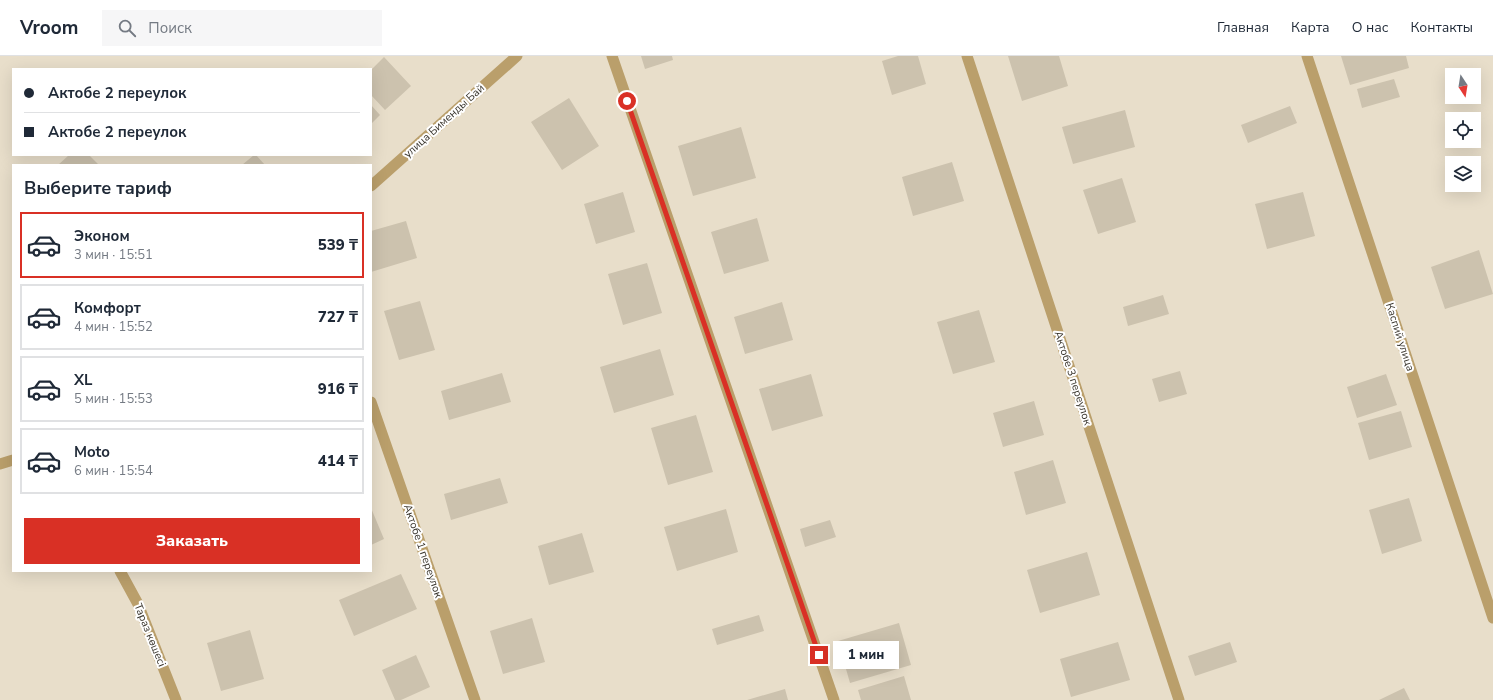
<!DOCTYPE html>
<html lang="ru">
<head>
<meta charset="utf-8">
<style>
  :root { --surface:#fff; --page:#f6f6f7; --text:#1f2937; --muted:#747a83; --line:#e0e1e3; --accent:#d93025 }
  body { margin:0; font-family:"Nunito Sans",sans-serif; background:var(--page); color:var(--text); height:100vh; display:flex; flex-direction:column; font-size:15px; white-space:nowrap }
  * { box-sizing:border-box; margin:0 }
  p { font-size:13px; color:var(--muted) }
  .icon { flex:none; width:22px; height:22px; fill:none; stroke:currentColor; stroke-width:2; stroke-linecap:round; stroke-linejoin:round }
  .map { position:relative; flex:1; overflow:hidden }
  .side { position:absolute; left:12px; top:108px; width:360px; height:408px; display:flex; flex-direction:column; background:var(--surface); border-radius:0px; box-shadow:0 4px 16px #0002 }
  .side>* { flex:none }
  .hud { position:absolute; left:12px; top:12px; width:360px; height:88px; border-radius:0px; box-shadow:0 4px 16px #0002; display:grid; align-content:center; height:88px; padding:0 12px; background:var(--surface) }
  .needle { width:26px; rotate:168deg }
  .controls { position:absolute; left:1445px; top:12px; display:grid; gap:8px }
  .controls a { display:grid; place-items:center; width:36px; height:36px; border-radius:0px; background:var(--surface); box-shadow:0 4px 16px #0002; font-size:20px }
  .end { position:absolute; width:18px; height:18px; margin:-9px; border:5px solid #d93025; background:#fff; box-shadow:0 0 0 2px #fff }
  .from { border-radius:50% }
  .bubble { position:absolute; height:28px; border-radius:0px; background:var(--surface); box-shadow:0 4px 16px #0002; font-size:13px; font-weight:800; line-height:28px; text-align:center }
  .hud b { display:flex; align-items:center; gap:14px; height:38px; font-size:15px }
  .hud b+b { border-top:1px solid var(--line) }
  .hud i { width:10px; height:10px; background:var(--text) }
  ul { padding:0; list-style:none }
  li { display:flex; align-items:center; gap:12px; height:66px; margin:0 8px 6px; padding:0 4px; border:2px solid var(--line); border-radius:0px }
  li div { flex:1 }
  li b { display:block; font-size:15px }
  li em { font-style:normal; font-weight:800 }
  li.on { border-color:var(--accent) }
  li>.icon { width:36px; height:36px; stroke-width:1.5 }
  h2 { padding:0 12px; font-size:18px; line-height:48px }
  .action { display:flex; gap:8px; margin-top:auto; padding:8px 12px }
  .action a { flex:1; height:46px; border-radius:0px; background:var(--accent); color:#fff; font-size:16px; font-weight:800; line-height:46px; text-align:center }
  header { display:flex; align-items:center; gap:24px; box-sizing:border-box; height:56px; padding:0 20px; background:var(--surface); border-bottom:1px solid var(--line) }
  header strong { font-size:19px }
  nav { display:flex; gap:22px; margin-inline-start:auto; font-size:14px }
  .search { width:280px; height:36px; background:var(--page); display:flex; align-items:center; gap:10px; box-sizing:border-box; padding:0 14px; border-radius:0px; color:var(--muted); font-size:15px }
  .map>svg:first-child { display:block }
  .building { fill:#ccc2ae }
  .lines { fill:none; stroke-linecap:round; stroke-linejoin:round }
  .minor { stroke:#ba9f6b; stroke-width:11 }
  .tertiary { stroke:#ba9f6b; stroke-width:11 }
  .route { stroke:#d93025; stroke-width:5 }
  .labels { text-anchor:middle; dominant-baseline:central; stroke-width:4; stroke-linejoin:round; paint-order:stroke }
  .street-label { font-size:11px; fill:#37332b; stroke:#fff }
</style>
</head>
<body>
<header>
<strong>Vroom</strong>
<div class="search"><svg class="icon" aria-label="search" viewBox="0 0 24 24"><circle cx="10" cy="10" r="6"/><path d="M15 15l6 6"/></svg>Поиск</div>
<nav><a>Главная</a><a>Карта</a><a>О нас</a><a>Контакты</a></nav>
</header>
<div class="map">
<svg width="1493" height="644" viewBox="0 0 1493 644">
  <rect width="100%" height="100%" fill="#e8deca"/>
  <!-- building -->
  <path class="building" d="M641 0H672L673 4 645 13Z
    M898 0H918L926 28 892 39 882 5Z
    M1008 0H1059L1068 30 1022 45Z
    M1341 0H1406L1409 12 1350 29Z
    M384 1 411 30 385 54 371 39V14Z
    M1394 23 1400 41 1362 52 1357 33Z
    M569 42 599 90 562 114 531 66Z
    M371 49 380 59 371 68Z
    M1290 50 1297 67 1248 87 1241 69Z
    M1125 54 1135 91 1073 108 1062 71Z
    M741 71 756 122 693 140 678 90Z
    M69 99H89L99 109H58Z
    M254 99H256L265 109H242Z
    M952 106 964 145 913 160 902 121Z
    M1122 122 1136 166 1098 178 1083 134Z
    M623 136 635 176 596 188 584 148Z
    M1303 136 1315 180 1267 193 1255 148Z
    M757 162 769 205 724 218 711 176Z
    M406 165 417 202 371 216V175Z
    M1479 194 1493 238 1445 253 1431 211Z
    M647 207 662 257 623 269 608 218Z
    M1163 239 1169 258 1128 270 1123 251Z
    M420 245 435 294 399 304 384 255Z
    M782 246 793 284 745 298 734 261Z
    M979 254 995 306 953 318 937 266Z
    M660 293 674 339 614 357 600 311Z
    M1180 315 1187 338 1159 346 1152 323Z
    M502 317 511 346 449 364 441 335Z
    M811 318 823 360 772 375 759 333Z
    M1386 318 1397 349 1357 362 1347 331Z
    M1034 345 1044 379 1003 391 993 357Z
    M1401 355 1412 391 1369 404 1358 367Z
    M696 359 713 416 668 429 651 372Z
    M1053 404 1066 447 1026 459 1014 416Z
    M500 422 508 447 451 464 444 438Z
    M1409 442 1422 485 1382 498 1369 454Z
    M371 452 384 483 371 489Z
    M726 453 738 496 677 515 664 471Z
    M830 464 836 481 805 491 800 473Z
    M582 477 594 516 549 529 538 490Z
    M1087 496 1100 539 1040 557 1027 514Z
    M401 518 417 553 354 580 339 544Z
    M759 559 764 575 717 589 712 573Z
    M532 562 545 606 503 618 490 575Z
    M899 567 911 609 850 627 838 585Z
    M250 574 264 623 221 635 207 587Z
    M1118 586 1130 624 1071 641 1060 603Z
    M1230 586 1237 606 1195 620 1188 600Z
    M416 599 430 631 401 644H395L382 614Z
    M904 620 911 644H861L858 634Z
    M1404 632 1410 644H1379Z
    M785 633 788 644H747Z"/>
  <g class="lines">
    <!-- minor -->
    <path class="minor" d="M612 0 834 644
      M967 0 1179 644
      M1307 0 1493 562
      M371 346 475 644"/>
    <!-- tertiary -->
    <path class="tertiary" d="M371 130 517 0
      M0 408 13 404
      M120 515 138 548 176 644"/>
  </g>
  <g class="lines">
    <!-- route -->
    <path class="route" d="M627 45 819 599"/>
  </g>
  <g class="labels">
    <!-- street labels -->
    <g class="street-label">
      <text transform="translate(444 65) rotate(-42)">улица Бименды Бай</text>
      <text transform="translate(1400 281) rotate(72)">Каспий улица</text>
      <text transform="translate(1073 322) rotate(72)">Актобе 3 переулок</text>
      <text transform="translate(423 495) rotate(71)">Актобе 1 переулок</text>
      <text transform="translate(150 579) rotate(68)">Тараз көшесі</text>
    </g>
  </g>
</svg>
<div class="controls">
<a><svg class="needle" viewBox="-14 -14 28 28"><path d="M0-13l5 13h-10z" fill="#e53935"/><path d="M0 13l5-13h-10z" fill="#747a83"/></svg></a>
<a><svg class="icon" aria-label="locate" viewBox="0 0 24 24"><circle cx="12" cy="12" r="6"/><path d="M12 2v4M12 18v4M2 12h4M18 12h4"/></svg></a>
<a><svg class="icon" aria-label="layers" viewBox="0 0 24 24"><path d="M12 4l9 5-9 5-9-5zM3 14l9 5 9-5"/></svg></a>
</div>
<i class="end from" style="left:627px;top:45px"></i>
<i class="end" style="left:819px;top:599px"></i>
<div class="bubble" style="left:833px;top:585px;width:66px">1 мин</div>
<div class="hud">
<b><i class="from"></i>Актобе 2 переулок</b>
<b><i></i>Актобе 2 переулок</b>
</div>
<section class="side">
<h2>Выберите тариф</h2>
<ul>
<li class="on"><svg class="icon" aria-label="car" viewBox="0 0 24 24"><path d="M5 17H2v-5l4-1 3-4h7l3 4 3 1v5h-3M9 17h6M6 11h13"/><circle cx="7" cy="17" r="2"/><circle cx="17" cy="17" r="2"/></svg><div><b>Эконом</b><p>3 мин · 15:51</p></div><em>539 ₸</em></li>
<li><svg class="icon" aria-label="car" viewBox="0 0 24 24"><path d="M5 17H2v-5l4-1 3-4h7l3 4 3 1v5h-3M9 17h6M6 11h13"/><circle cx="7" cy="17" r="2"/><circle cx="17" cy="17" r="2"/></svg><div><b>Комфорт</b><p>4 мин · 15:52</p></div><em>727 ₸</em></li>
<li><svg class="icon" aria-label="car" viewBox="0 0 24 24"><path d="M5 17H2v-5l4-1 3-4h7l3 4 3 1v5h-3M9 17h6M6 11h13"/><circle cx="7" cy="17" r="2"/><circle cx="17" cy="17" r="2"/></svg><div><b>XL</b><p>5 мин · 15:53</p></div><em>916 ₸</em></li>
<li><svg class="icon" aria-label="car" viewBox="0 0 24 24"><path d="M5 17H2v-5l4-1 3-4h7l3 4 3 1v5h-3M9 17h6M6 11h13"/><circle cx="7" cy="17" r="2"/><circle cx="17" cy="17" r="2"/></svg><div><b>Moto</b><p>6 мин · 15:54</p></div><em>414 ₸</em></li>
</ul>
<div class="action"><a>Заказать</a></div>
</section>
</div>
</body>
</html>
